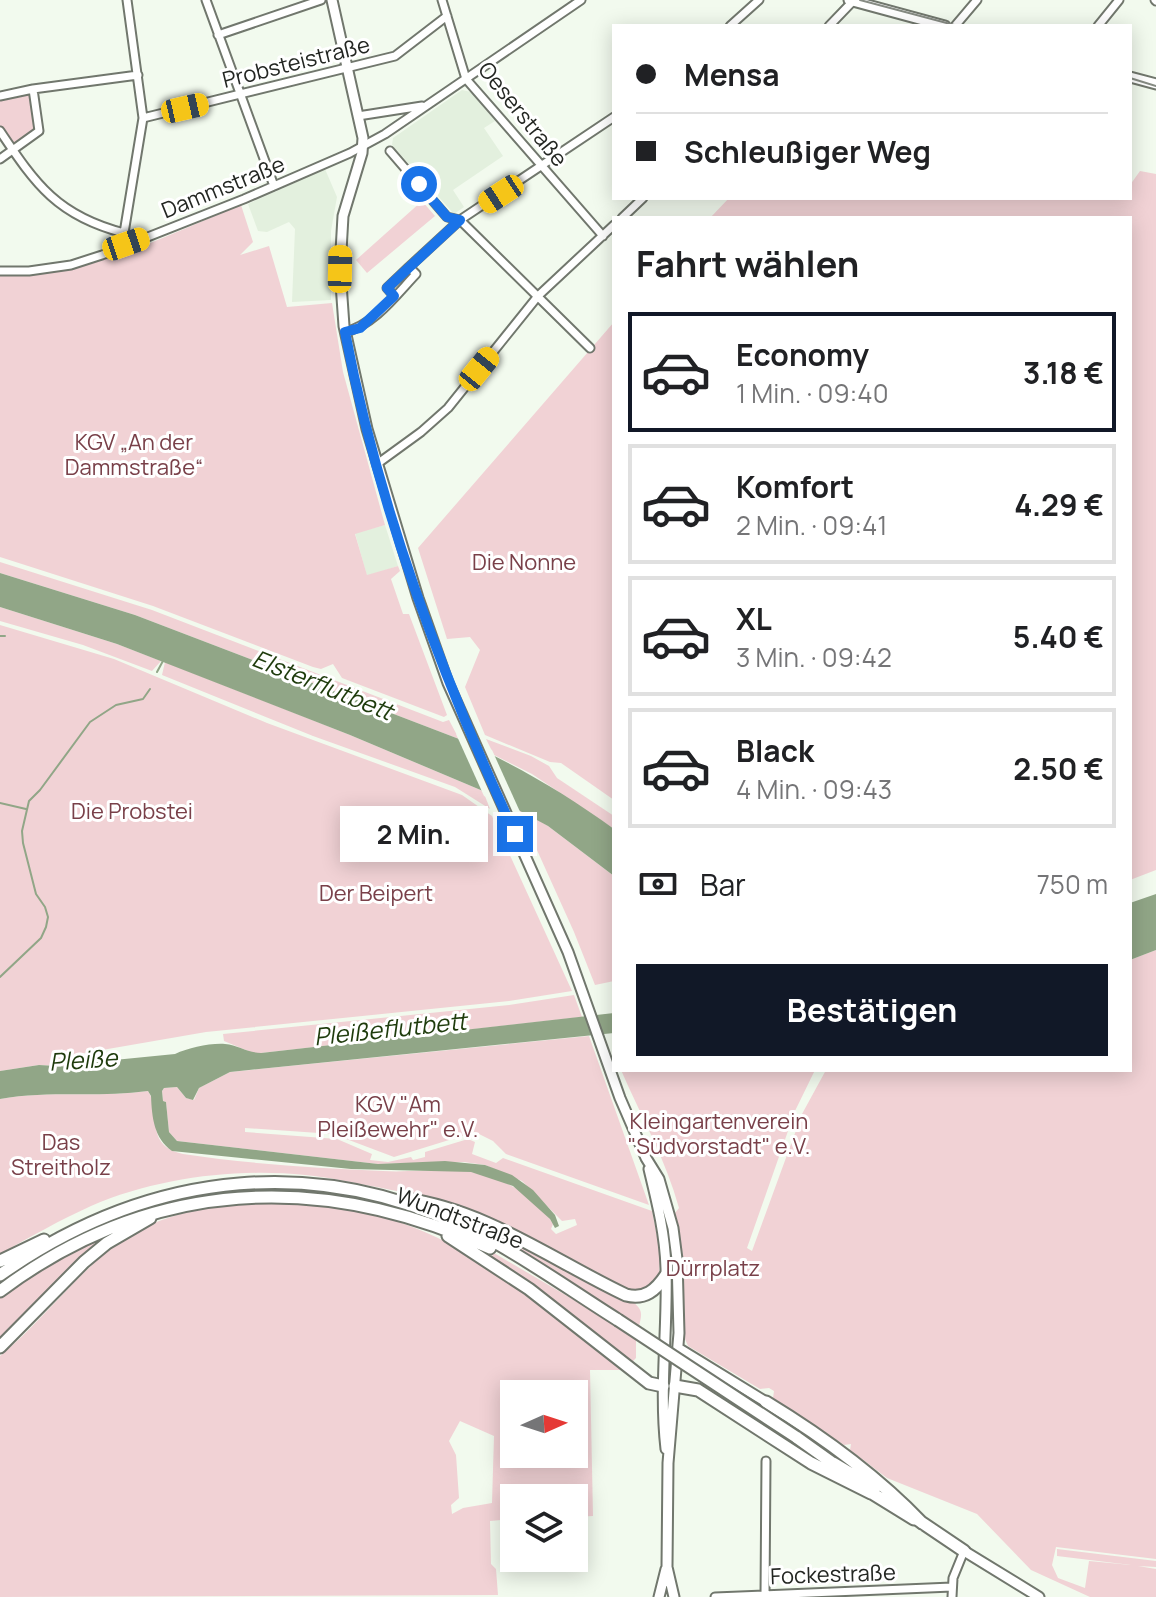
<!DOCTYPE html>
<html lang="de">
<head>
<meta charset="utf-8">
<style>
  :root { --surface:#fff; --page:#f6f6f6; --text:#202124; --muted:#757577; --line:#e0e0e0; --accent:#111827 }
  body { margin:0; font-family:Manrope,sans-serif; background:var(--page); color:var(--text); height:100vh; display:flex; flex-direction:column; font-size:30px; white-space:nowrap }
  * { box-sizing:border-box; margin:0 }
  p { font-size:26px; color:var(--muted) }
  .icon { flex:none; width:44px; height:44px; fill:none; stroke:currentColor; stroke-width:2; stroke-linecap:round; stroke-linejoin:round }
  .map { position:relative; flex:1; overflow:hidden }
  .drawer { position:absolute; left:612px; top:216px; width:520px; height:856px; display:flex; flex-direction:column; background:var(--surface); border-radius:0px; box-shadow:0 4px 20px #0003 }
  .drawer>* { flex:none }
  .hud { position:absolute; left:612px; top:24px; width:520px; height:176px; border-radius:0px; box-shadow:0 4px 20px #0003; display:grid; align-content:center; height:176px; padding:0 24px; background:var(--surface) }
  .needle { width:52px; rotate:87deg }
  .buttons { position:absolute; left:500px; top:1380px; display:grid; gap:16px }
  .buttons a { display:grid; place-items:center; width:88px; height:88px; border-radius:0px; background:var(--surface); box-shadow:0 4px 20px #0003; font-size:40px }
  .end { position:absolute; width:36px; height:36px; margin:-18px; border:10px solid #1a73e8; background:#fff; box-shadow:0 0 0 4px #fff }
  .from { border-radius:50% }
  .bubble { position:absolute; height:56px; border-radius:0px; background:var(--surface); box-shadow:0 4px 20px #0003; font-size:26px; font-weight:700; line-height:56px; text-align:center }
  .car { position:absolute; width:24px; height:48px; margin:-24px -12px; border-radius:10px; box-shadow:0 0 6px 2px #0007; background:linear-gradient(#f5c518 24%,#345 0 40%,#f5c518 0 76%,#345 0 86%,#f5c518 0) }
  .hud b { display:flex; align-items:center; gap:28px; height:76px; font-size:30px }
  .hud b+b { border-top:2px solid var(--line) }
  .hud i { width:20px; height:20px; background:var(--text) }
  ul { padding:0; list-style:none }
  li { display:flex; align-items:center; gap:24px; height:120px; margin:0 16px 12px; padding:0 8px; border:4px solid var(--line); border-radius:0px }
  li div { flex:1 }
  li b { display:block; font-size:30px }
  li em { font-style:normal; font-weight:700 }
  li.selected { border-color:var(--accent) }
  li>.icon { width:72px; height:72px; stroke-width:1.5 }
  h2 { padding:0 24px; font-size:36px; line-height:96px }
  .pay { display:flex; align-items:center; gap:20px; height:88px; padding:0 24px; font-size:30px }
  .pay p { margin-inline-start:auto }
  .button { display:flex; gap:16px; margin-top:auto; padding:16px 24px }
  .button a { flex:1; height:92px; border-radius:0px; background:var(--accent); color:#fff; font-size:32px; font-weight:700; line-height:92px; text-align:center }
  .map>svg:first-child { display:block }
  .built { fill:#e3f0de }
  .green { fill:#f1d2d5; fill-rule:evenodd }
  .water { fill:#91a687 }
  .pier { fill:#f2faee }
  .lines { fill:none; stroke-linecap:round; stroke-linejoin:round }
  .stream { stroke:#91a687; stroke-width:2 }
  .minor-casing { stroke:#71776d; stroke-width:11 }
  .major-casing { stroke:#71776d; stroke-width:13 }
  .highway-casing { stroke:#71776d; stroke-width:15 }
  .minor { stroke:#fff; stroke-width:7 }
  .major { stroke:#fff; stroke-width:9 }
  .highway { stroke:#fff; stroke-width:11 }
  .tram { stroke:#868b83; stroke-width:2 }
  .highway-bridge-casing { stroke:#71776d; stroke-width:15; stroke-linecap:butt }
  .highway-bridge { stroke:#fff; stroke-width:11 }
  .route { stroke:#1a73e8; stroke-width:10 }
  .labels { text-anchor:middle; dominant-baseline:central; stroke-width:6; stroke-linejoin:round; paint-order:stroke }
  .street-label { font-size:22px; fill:#232622; stroke:#fff }
  .park-label { font-size:22px; fill:#794049; stroke:#fff }
  .water-label { font-size:24px; font-style:italic; fill:#1e3b0c; stroke:#fff }
</style>
</head>
<body>
<div class="map">
<svg width="1156" height="1597" viewBox="0 0 1156 1597">
  <rect width="100%" height="100%" fill="#f2faee"/>
  <!-- built -->
  <path class="built" d="M462 90 471 92 495 121 484 128 503 156 453 190 464 207 454 214 392 145 393 138Z
    M325 169 337 197 331 231V300L292 302 295 229 289 222 267 232 258 231 248 204Z
    M385 525 398 566 367 576 355 533Z"/>
  <!-- green -->
  <path class="green" d="M33 89 39 131 13 150 0 131V96Z
    M1140 171 1156 174V870L1130 880V218H710L729 198H1130V185Z
    M422 201 435 216 367 273 356 260Z
    M241 205 253 242 240 255 269 246 287 307 332 303 343 372 385 525 355 534 367 575 398 566 400 571 391 579 403 614H409L447 715 444 717 342 678 333 664 321 669 313 667 153 606 0 557V274C73 284 174 232 241 205Z
    M614 322V800L561 763 550 762 485 735 465 687 480 650 470 637 447 639 418 548Z
    M0 562 152 610 443 722 449 720 459 739 135 615 0 573Z
    M0 607 117 644 161 661 152 671 83 645 0 621Z
    M0 625 114 659 267 723 462 795 492 816 572 991 509 1001 206 1032 79 1054 78 1066 74 1067 39 1065 0 1071Z
    M165 662 350 735 483 791 490 809 455 787 313 736 162 675Z
    M486 739 531 756 549 766 557 778 614 816V829L532 774 494 755Z
    M518 808 548 826 614 876V981L595 985 574 932Z
    M1156 950V1559L1056 1547 1052 1565 1058 1578 1085 1588 1089 1561 1131 1565 1057 1556V1549L1156 1561V1567L1138 1566 1156 1569V1597H1090L1031 1570 977 1514 887 1478 850 1450 851 1444 844 1445 773 1398 774 1391 769 1388 760 1389 688 1346 685 1339 683 1256 675 1213 679 1208C666 1160 641 1116 621 1070H815L795 1111 747 1248 752 1251 802 1114 826 1070H1130V960Z
    M574 995 582 1017 261 1053H253L224 1041 223 1034 509 1005Z
    M589 1036 649 1205 506 1154 493 1141 475 1132 394 1157 333 1134 245 1128V1132L337 1139 372 1154 370 1160 388 1162 411 1157 413 1160 425 1157V1152L468 1139 475 1142 472 1154 496 1163 503 1158 652 1211 660 1252 659 1280C646 1290 637 1294 622 1287 576 1263 530 1235 482 1215 448 1201 412 1194 377 1187 353 1183 329 1177 305 1175 235 1168 156 1178 91 1206 60 1220 30 1237 0 1254V1099C50 1090 98 1098 148 1091 163 1114 143 1145 183 1154 248 1164 317 1168 383 1171 415 1173 449 1166 481 1174 508 1180 540 1200 553 1224L551 1229 556 1234 577 1225 575 1219 562 1221 522 1181 485 1165 464 1162 378 1164 177 1141 169 1132 166 1102 163 1101 162 1091 164 1088 177 1087 186 1098 194 1100 199 1088 230 1072Z
    M301 1202C340 1207 378 1213 415 1228 494 1259 559 1318 624 1370H590L593 1516 574 1517V1498H514V1519L490 1521 491 1564 496 1569 498 1595 0 1597V1356C33 1329 60 1295 91 1266 153 1205 220 1204 301 1202ZM514 1394H574V1454H514ZM460 1421 494 1436 492 1503 463 1508 452 1514 451 1505 459 1498 456 1455 449 1441Z
    M463 1216 633 1302C643 1310 642 1314 639 1326L558 1275 461 1222Z
    M135 1222 0 1343V1297L49 1263Z
    M494 1253 603 1317 636 1340V1358L630 1364 491 1258Z"/>
  <!-- water -->
  <path class="water" d="M0 573 135 615 459 739C514 764 565 793 614 829V876L548 826 483 791 350 735 117 644 0 607Z
    M1156 894V950L1130 960V903Z
    M614 1013V1033L230 1072 199 1088 193 1100 186 1098 177 1087 164 1088 162 1091 163 1101 166 1102 169 1132 177 1141 378 1164 445 1161 485 1165 512 1175 533 1190 555 1215 559 1226 555 1228 550 1219 513 1186 471 1172 351 1169 172 1151C154 1138 152 1118 151 1096L148 1091C98 1098 50 1090 0 1099V1071L39 1065 74 1067 84 1063 175 1054C189 1048 209 1043 225 1044 238 1045 248 1053 261 1053Z"/>
  <!-- pier -->
  <path class="pier" d="M456 734 492 750 521 814 484 796Z"/>
  <g class="lines">
    <!-- stream -->
    <path class="stream" d="M0 636H5
      M157 672 164 659
      M0 803 26 809
      M0 977 41 938 46 927 48 917 45 907 36 894 23 843 22 831 29 801 40 790 90 722 116 705 143 699 150 689"/>
    <!-- minor casing -->
    <g class="minor-casing">
      <path id="minor" d="M206 0 274 186
        M442 0 466 79 603 236
        M1155 0 1156 1
        M730 26 759 0
        M829 26 854 0
        M955 26 977 0
        M1098 26 1119 0
        M218 35 321 0
        M0 96 33 89 138 75
        M358 116 422 106
        M143 118 395 56 447 16
        M0 131C36 185 58 216 124 233
        M390 151 447 217 460 220 590 348
        M0 159 39 131 33 89
        M622 218 643 198
        M126 244 124 233 143 118 127 0
        M409 267 460 220 614 117
        M0 271H29L71 265 102 255 244 199 350 153 385 134 581 0
        M345 332C374 325 396 295 416 274L409 267 387 288 394 296
        M377 464 421 432 448 408 538 296 614 225
        M765 1595 766 1461
        M715 1597 952 1587
        M952 1597 953 1578 964 1551"/>
    </g>
    <!-- major casing -->
    <g class="major-casing">
      <path id="major" d="M332 0 363 138 362 153 343 216 340 269 344 326 367 429 418 598 448 683 568 952 620 1098 646 1158 659 1179 673 1228 677 1259 679 1333 668 1463 667 1567 674 1597
        M849 0 945 26
        M1130 77 1156 84
        M649 1169C657 1202 665 1234 666 1268 668 1328 659 1388 666 1449
        M678 1348 766 1402
        M964 1551 1039 1597
        M659 1597 666 1569"/>
    </g>
    <!-- highway casing -->
    <g class="highway-casing">
      <path id="highway" d="M405 1199C486 1210 554 1261 626 1295 645 1300 656 1290 666 1275
        M448 1236 529 1289 649 1383 663 1386
        M0 1261 44 1240
        M0 1275C151 1169 324 1150 489 1239 533 1263 575 1293 618 1320
        M0 1291C151 1178 321 1171 490 1248
        M0 1347 84 1262 107 1243 150 1218
        M675 1386 698 1390 811 1463 871 1493
        M766 1402C822 1436 876 1475 922 1523
        M796 1437 838 1467
        M833 1463 875 1488
        M867 1490 914 1519
        M918 1520 964 1551"/>
    </g>
    <!-- minor -->
    <use href="#minor" class="minor"/>
    <!-- major -->
    <use href="#major" class="major"/>
    <!-- highway -->
    <use href="#highway" class="highway"/>
    <!-- tram -->
    <path class="tram" d="M860 0 958 26
      M1130 78 1156 86"/>
    <!-- highway-bridge casing -->
    <g class="highway-bridge-casing">
      <path id="highway-bridge" d="M618 1320 796 1437"/>
    </g>
    <!-- highway-bridge -->
    <use href="#highway-bridge" class="highway-bridge"/>
  </g>
  <g class="lines">
    <!-- route -->
    <path class="route" d="M419 184 447 217 460 220 387 288 394 296 360 328 345 332C378 506 441 674 515 834"/>
  </g>
  <g class="labels">
    <!-- street labels -->
    <g class="street-label">
      <text transform="translate(296 62) rotate(-14)">Probsteistraße</text>
      <text transform="translate(523 114) rotate(51)">Oeserstraße</text>
      <text transform="translate(223 187) rotate(-22)">Dammstraße</text>
      <text transform="translate(460 1218) rotate(21)">Wundtstraße</text>
      <text transform="translate(833 1574) rotate(-2)">Fockestraße</text>
    </g>
    <!-- park labels -->
    <g class="park-label">
      <text x="134" y="442">KGV „An der<tspan x="134" dy="25">Dammstraße“</tspan></text>
      <text x="524" y="562">Die Nonne</text>
      <text x="132" y="811">Die Probstei</text>
      <text x="376" y="893">Der Beipert</text>
      <text x="398" y="1104">KGV "Am<tspan x="398" dy="25">Pleißewehr" e.V.</tspan></text>
      <text x="719" y="1121">Kleingartenverein<tspan x="719" dy="25">"Südvorstadt" e.V.</tspan></text>
      <text x="61" y="1142">Das<tspan x="61" dy="25">Streitholz</tspan></text>
      <text x="713" y="1268">Dürrplatz</text>
    </g>
    <!-- water labels -->
    <g class="water-label">
      <text transform="translate(323 684) rotate(22)">Elsterflutbett</text>
      <text transform="translate(390 1028) rotate(-6)">Pleißeflutbett</text>
      <text transform="translate(83 1059) rotate(-4)">Pleiße</text>
    </g>
  </g>
</svg>
<div class="buttons">
<a><svg class="needle" viewBox="-14 -14 28 28"><path d="M0-13l5 13h-10z" fill="#e53935"/><path d="M0 13l5-13h-10z" fill="#757577"/></svg></a>
<a><svg class="icon" aria-label="layers" viewBox="0 0 24 24"><path d="M12 4l9 5-9 5-9-5zM3 14l9 5 9-5"/></svg></a>
</div>
<i class="end from" style="left:419px;top:184px"></i>
<i class="end" style="left:515px;top:834px"></i>
<div class="bubble" style="left:340px;top:806px;width:148px">2 Min.</div>
<i class="car" style="left:185px;top:108px;rotate:77deg"></i>
<i class="car" style="left:501px;top:194px;rotate:237deg"></i>
<i class="car" style="left:126px;top:244px;rotate:71deg"></i>
<i class="car" style="left:340px;top:269px;rotate:1deg"></i>
<i class="car" style="left:479px;top:369px;rotate:39deg"></i>
<div class="hud">
<b><i class="from"></i>Mensa</b>
<b><i></i>Schleußiger Weg</b>
</div>
<section class="drawer">
<h2>Fahrt wählen</h2>
<ul>
<li class="selected"><svg class="icon" aria-label="car" viewBox="0 0 24 24"><path d="M5 17H2v-5l4-1 3-4h7l3 4 3 1v5h-3M9 17h6M6 11h13"/><circle cx="7" cy="17" r="2"/><circle cx="17" cy="17" r="2"/></svg><div><b>Economy</b><p>1 Min. · 09:40</p></div><em>3.18 €</em></li>
<li><svg class="icon" aria-label="car" viewBox="0 0 24 24"><path d="M5 17H2v-5l4-1 3-4h7l3 4 3 1v5h-3M9 17h6M6 11h13"/><circle cx="7" cy="17" r="2"/><circle cx="17" cy="17" r="2"/></svg><div><b>Komfort</b><p>2 Min. · 09:41</p></div><em>4.29 €</em></li>
<li><svg class="icon" aria-label="car" viewBox="0 0 24 24"><path d="M5 17H2v-5l4-1 3-4h7l3 4 3 1v5h-3M9 17h6M6 11h13"/><circle cx="7" cy="17" r="2"/><circle cx="17" cy="17" r="2"/></svg><div><b>XL</b><p>3 Min. · 09:42</p></div><em>5.40 €</em></li>
<li><svg class="icon" aria-label="car" viewBox="0 0 24 24"><path d="M5 17H2v-5l4-1 3-4h7l3 4 3 1v5h-3M9 17h6M6 11h13"/><circle cx="7" cy="17" r="2"/><circle cx="17" cy="17" r="2"/></svg><div><b>Black</b><p>4 Min. · 09:43</p></div><em>2.50 €</em></li>
</ul>
<div class="pay"><svg class="icon" aria-label="cash" viewBox="0 0 24 24"><path d="M3 7h18v10H3z"/><circle cx="12" cy="12" r="2"/></svg>Bar<p>750 m</p></div>
<div class="button"><a>Bestätigen</a></div>
</section>
</div>
</body>
</html>
